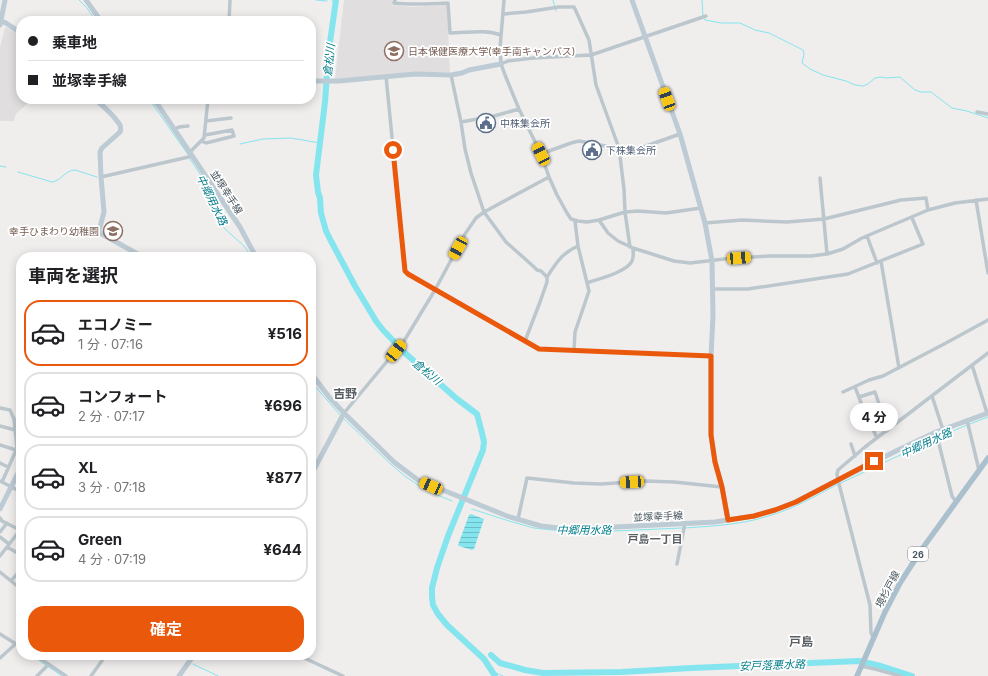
<!DOCTYPE html>
<html lang="ja">
<head>
<meta charset="utf-8">
<style>
  :root { --surface:#fff; --page:#f2f2f2; --text:#202124; --muted:#757577; --line:#e0e0e0; --accent:#ea580c }
  body { margin:0; font-family:Inter,"Noto Sans JP",sans-serif; background:var(--page); color:var(--text); height:100vh; display:flex; flex-direction:column; font-size:15px; white-space:nowrap }
  * { box-sizing:border-box; margin:0 }
  p { font-size:13px; color:var(--muted) }
  .icon { flex:none; width:22px; height:22px; fill:none; stroke:currentColor; stroke-width:2; stroke-linecap:round; stroke-linejoin:round }
  .map { position:relative; flex:1; overflow:hidden }
  .sheet { position:absolute; left:16px; top:252px; width:300px; height:408px; display:flex; flex-direction:column; background:var(--surface); border-radius:16px; box-shadow:0 2px 10px #0003 }
  .sheet>* { flex:none }
  .hud { position:absolute; left:16px; top:16px; width:300px; height:88px; border-radius:16px; box-shadow:0 2px 10px #0003; display:grid; align-content:center; height:88px; padding:0 12px; background:var(--surface) }
  .end { position:absolute; width:18px; height:18px; margin:-9px; border:5px solid #ea580c; background:#fff; box-shadow:0 0 0 2px #fff }
  .from { border-radius:50% }
  .bubble { position:absolute; height:28px; border-radius:14px; background:var(--surface); box-shadow:0 2px 10px #0003; font-size:13px; font-weight:700; line-height:28px; text-align:center }
  .car { position:absolute; width:12px; height:24px; margin:-12px -6px; border-radius:5px; box-shadow:0 0 3px 1px #0007; background:linear-gradient(#f5c518 24%,#345 0 40%,#f5c518 0 76%,#345 0 86%,#f5c518 0) }
  .hud b { display:flex; align-items:center; gap:14px; height:38px; font-size:15px }
  .hud b+b { border-top:1px solid var(--line) }
  .hud i { width:10px; height:10px; background:var(--text) }
  ul { padding:0; list-style:none }
  li { display:flex; align-items:center; gap:12px; height:66px; margin:0 8px 6px; padding:0 4px; border:2px solid var(--line); border-radius:16px }
  li div { flex:1 }
  li b { display:block; font-size:15px }
  li em { font-style:normal; font-weight:700 }
  li.on { border-color:var(--accent) }
  li>.icon { width:36px; height:36px; stroke-width:1.5 }
  h2 { padding:0 12px; font-size:18px; line-height:48px }
  .primary-button { display:flex; gap:8px; margin-top:auto; padding:8px 12px }
  .primary-button a { flex:1; height:46px; border-radius:16px; background:var(--accent); color:#fff; font-size:16px; font-weight:700; line-height:46px; text-align:center }
  .map>svg:first-child { display:block }
  .education { fill:#e1dedf }
  .water { fill:url(#water-rules) }
  .lines { fill:none; stroke-linecap:round; stroke-linejoin:round }
  .stream { stroke:#84e5ef; stroke-width:1 }
  .river { stroke:#84e5ef; stroke-width:6 }
  .street { stroke:#bbc7cd; stroke-width:3.5 }
  .secondary { stroke:#bdcbd5; stroke-width:5 }
  .primary { stroke:#abc0cd; stroke-width:5.5 }
  .route { stroke:#ea580c; stroke-width:5 }
  .labels { text-anchor:middle; dominant-baseline:central; stroke-width:3.5; stroke-linejoin:round; paint-order:stroke }
  .shield { fill:#fff; stroke:#7d878c; stroke-width:1 }
  .shield-label { font-size:9px; font-weight:bold; fill:#45535b }
  .education-label { font-size:10px; fill:#785e54; stroke:#fff; text-anchor:start }
  .service-label { font-size:10px; fill:#4e5e75; stroke:#fff; text-anchor:start }
  .street-label { font-size:10px; fill:#45535b; stroke:#fff }
  .water-label { font-size:11px; font-style:italic; fill:#09808d; stroke:#fff }
  .neighbourhood-label { font-size:11px; font-weight:bold; fill:#595e62; stroke:#fff }
  .quarter-label { font-size:12px; font-weight:bold; fill:#595e62; stroke:#fff }
</style>
</head>
<body>
<div class="map">
<svg width="988" height="676" viewBox="0 0 988 676">
  <defs>
    <pattern id="water-rules" width="6" height="5" patternUnits="userSpaceOnUse"><rect width="6" height="5" fill="#84e5ef"/><path d="M0 2.5h6" fill="none" stroke="#6ebcc5"/></pattern>
  </defs>
  <rect width="100%" height="100%" fill="#f0eded"/>
  <!-- education -->
  <path class="education" d="M344 0H393L392 5 411 7 447 5 450 72H415L335 79Z
    M7 27 21 36V99H32L17 113 15 116 14 121H0V47L5 28Z"/>
  <!-- water -->
  <path class="water" d="M471 514 484 519 474 549 472 550 459 546 458 545 469 515Z"/>
  <g class="lines">
    <!-- stream -->
    <path class="stream" d="M79 0 87 8 96 21
      M316 0 327 1
      M553 0 556 11
      M702 0 703 15
      M332 1H336
      M704 18 705 20 722 23H740L755 30 769 33 803 50 804 54 802 63 810 69 823 75 846 81 855 85 863 86 868 84 875 78 881 77 886 78 900 77 915 90 921 92H931L952 108 967 111 988 118
      M149 99 189 156
      M240 144 263 139 291 138 320 143
      M190 159 202 177 210 191 219 217 224 228 244 246 252 257
      M0 166 6 167
      M18 172 52 182C61 181 65 170 75 170L97 177
      M314 385 341 416
      M343 418C364 437 383 459 406 477 420 487 436 495 452 501
      M970 424 988 417
      M939 437 967 425
      M841 483 936 438
      M472 509 509 521 534 528 563 531 591 532 682 528
      M685 528C712 526 739 525 765 517 791 510 814 497 838 484
      M16 645 21 648
      M31 655 62 676
      M193 664 218 676
      M492 671 503 676"/>
    <!-- river -->
    <path class="river" d="M336 0 329 49 325 102 316 175 318 192 320 198 321 213 326 231 331 241 355 286 376 321 383 330 405 353 457 399 477 414 482 433 484 442 483 450 448 536 437 568 432 588V597L433 605 438 614 447 625 484 659 495 676
      M491 655 500 663 525 670 543 673 622 672 691 668 859 661 881 666 912 676"/>
    <!-- street -->
    <path class="street" d="M395 0 394 3C412 5 430 4 448 3L450 33C467 33 485 29 501 35
      M504 0 500 48 501 64 505 75 519 109 541 154 549 177 557 195 567 213 571 219 578 221 587 222 599 220 625 212 638 211 666 213 701 208
      M503 14 526 12 559 7H574L575 9 589 40 596 85 619 148 624 189 625 212 630 247
      M229 21 230 0
      M501 64 508 61 533 58 591 55 706 16
      M451 75 461 122
      M386 76 405 271 408 274 539 349 711 356
      M519 109 494 116 461 122 465 149 471 173 484 212 506 242 533 266 537 270 541 271 547 277
      M977 112 988 114
      M206 121 231 118
      M175 129 179 127 188 126
      M201 141 206 143 234 136 232 130 205 135
      M190 152 204 138 208 99
      M541 154 571 143 579 141 632 151 680 134
      M101 177 193 156
      M820 178 827 254
      M976 200 988 273
      M599 220 608 233 618 241 633 248 674 261 690 263 724 259 769 256H811L827 254 843 249 862 238 928 210 955 203 988 199
      M705 223 742 220 787 222 824 219 901 200 926 198 928 210
      M867 236 877 263
      M881 261 899 368
      M587 283C598 279 627 272 632 261 634 257 633 252 633 248
      M713 289H748L848 274 923 244 912 218
      M525 341 540 302 547 282V277C556 263 562 253 578 246
      M574 350 575 332 589 291 578 246 575 221
      M972 365 987 413
      M311 385 316 381
      M855 387 865 413 877 438
      M843 392 869 380 883 376 946 343 988 320
      M932 396 943 430
      M859 397 875 392 880 407 865 413
      M0 408 10 410 14 419 17 448 2 482 0 481
      M876 409 887 431
      M344 413 404 341 435 290 465 234 476 218 484 212 549 177
      M967 420 979 470
      M0 426 15 430
      M936 432 952 496 956 502
      M851 444 855 456
      M0 445 16 450
      M0 463 8 467
      M2 482 21 492
      M0 518 2 521 20 530 0 556
      M518 519 527 478 574 483 601 484 646 481 674 482 722 487
      M0 532 7 523
      M0 537 9 544
      M7 547 21 555
      M677 564 685 523
      M0 572 21 589
      M11 581 21 569
      M0 634 16 644
      M873 637 871 633 870 605 838 480 837 474 838 470 865 447 988 353
      M35 655 66 676
      M185 655 191 659
      M298 655 343 676
      M0 658 21 639
      M861 666 875 669 900 676
      M37 676 46 667
      M91 676 106 655"/>
    <!-- secondary -->
    <path class="secondary" d="M86 0 101 21
      M632 0 680 134 705 223 712 261 713 316 711 356V435L715 462 722 487 728 520
      M1 21 6 23 21 33
      M0 25 5 0
      M311 81H339L415 74 451 75 462 73 469 70 501 64
      M95 99C102 105 115 117 120 125 121 128 121 129 120 132L102 148 100 152 101 177 104 212 99 231 100 233 143 257
      M154 99 217 193 240 227 256 257
      M156 103 167 99
      M311 373 329 397 344 413 394 462 418 480 507 516 541 526 559 528 576 529 715 522 754 516 775 510 795 502 898 450 936 432 988 413
      M311 475 344 413
      M0 509 21 467
      M179 676 194 655"/>
    <!-- primary -->
    <path class="primary" d="M857 676 885 612 900 583 922 549 988 458"/>
  </g>
  <g class="lines">
    <!-- route -->
    <path class="route" d="M393 150 405 271 408 274 539 349 711 356V435L715 462 722 487 728 520 754 516 775 510 796 502 874 461"/>
  </g>
  <!-- icons -->
  <defs>
    <g id="school-ring" transform="scale(1)"><circle r="9.5" fill="#fff" stroke="#8d6e63" stroke-width="1.5"/><path d="M0-5L7-2L0 1L-7-2ZM-4 1L0 2.5L4 1V4Q0 6-4 4Z" fill="#8d6e63"/></g>
    <g id="civic-ring" transform="scale(1)"><circle r="9.5" fill="#fff" stroke="#5c6f8a" stroke-width="1.5"/><path d="M-.6-6.5H3V-4.5H.6V-3L4-1V1h2V6H-6V1h2V-1L-.6-3ZM-1.2 2.5V6h2.4V2.5Z" fill="#5c6f8a"/></g>
  </defs>
  <g fill-rule="evenodd">
    <use href="#school-ring" x="394" y="51"/>
    <use href="#civic-ring" x="486" y="123"/>
    <use href="#civic-ring" x="592" y="150"/>
    <use href="#school-ring" x="113" y="231"/>
  </g>
  <g class="labels">
    <!-- shield labels -->
    <rect class="shield" x="908" y="547" width="20" height="14" rx="3"/>
    <g class="shield-label">
      <text x="918" y="554">26</text>
    </g>
    <!-- education labels -->
    <g class="education-label">
      <text x="408" y="51">日本保健医療大学(幸手南キャンパス)</text>
      <text x="99" y="231" text-anchor="end">幸手ひまわり幼稚園</text>
    </g>
    <!-- service labels -->
    <g class="service-label">
      <text x="500" y="123">中株集会所</text>
      <text x="606" y="150">下株集会所</text>
    </g>
    <!-- street labels -->
    <g class="street-label">
      <text transform="translate(227 192) rotate(57)">並塚幸手線</text>
      <text transform="translate(658 516) rotate(-3)">並塚幸手線</text>
      <text transform="translate(887 589) rotate(-62)">境杉戸線</text>
    </g>
    <!-- water labels -->
    <g class="water-label">
      <text transform="translate(329 60) rotate(-84)">倉松川</text>
      <text transform="translate(212 200) rotate(64)">中郷用水路</text>
      <text transform="translate(427 372) rotate(40)">倉松川</text>
      <text transform="translate(926 443) rotate(-25)">中郷用水路</text>
      <text x="584" y="530">中郷用水路</text>
      <text transform="translate(772 665) rotate(-2)">安戸落悪水路</text>
    </g>
    <!-- neighbourhood labels -->
    <g class="neighbourhood-label">
      <text x="655" y="539">戸島一丁目</text>
    </g>
    <!-- quarter labels -->
    <g class="quarter-label">
      <text x="345" y="393">吉野</text>
      <text x="801" y="641">戸島</text>
    </g>
  </g>
</svg>
<i class="end from" style="left:393px;top:150px"></i>
<i class="end" style="left:874px;top:461px"></i>
<div class="bubble" style="left:850px;top:403px;width:48px">4 分</div>
<i class="car" style="left:667px;top:99px;rotate:340deg"></i>
<i class="car" style="left:541px;top:154px;rotate:334deg"></i>
<i class="car" style="left:458px;top:248px;rotate:209deg"></i>
<i class="car" style="left:739px;top:258px;rotate:86deg"></i>
<i class="car" style="left:396px;top:351px;rotate:38deg"></i>
<i class="car" style="left:632px;top:482px;rotate:267deg"></i>
<i class="car" style="left:431px;top:486px;rotate:294deg"></i>
<div class="hud">
<b><i class="from"></i>乗車地</b>
<b><i></i>並塚幸手線</b>
</div>
<section class="sheet">
<h2>車両を選択</h2>
<ul>
<li class="on"><svg class="icon" aria-label="car" viewBox="0 0 24 24"><path d="M5 17H2v-5l4-1 3-4h7l3 4 3 1v5h-3M9 17h6M6 11h13"/><circle cx="7" cy="17" r="2"/><circle cx="17" cy="17" r="2"/></svg><div><b>エコノミー</b><p>1 分 · 07:16</p></div><em>¥516</em></li>
<li><svg class="icon" aria-label="car" viewBox="0 0 24 24"><path d="M5 17H2v-5l4-1 3-4h7l3 4 3 1v5h-3M9 17h6M6 11h13"/><circle cx="7" cy="17" r="2"/><circle cx="17" cy="17" r="2"/></svg><div><b>コンフォート</b><p>2 分 · 07:17</p></div><em>¥696</em></li>
<li><svg class="icon" aria-label="car" viewBox="0 0 24 24"><path d="M5 17H2v-5l4-1 3-4h7l3 4 3 1v5h-3M9 17h6M6 11h13"/><circle cx="7" cy="17" r="2"/><circle cx="17" cy="17" r="2"/></svg><div><b>XL</b><p>3 分 · 07:18</p></div><em>¥877</em></li>
<li><svg class="icon" aria-label="car" viewBox="0 0 24 24"><path d="M5 17H2v-5l4-1 3-4h7l3 4 3 1v5h-3M9 17h6M6 11h13"/><circle cx="7" cy="17" r="2"/><circle cx="17" cy="17" r="2"/></svg><div><b>Green</b><p>4 分 · 07:19</p></div><em>¥644</em></li>
</ul>
<div class="primary-button"><a>確定</a></div>
</section>
</div>
</body>
</html>
